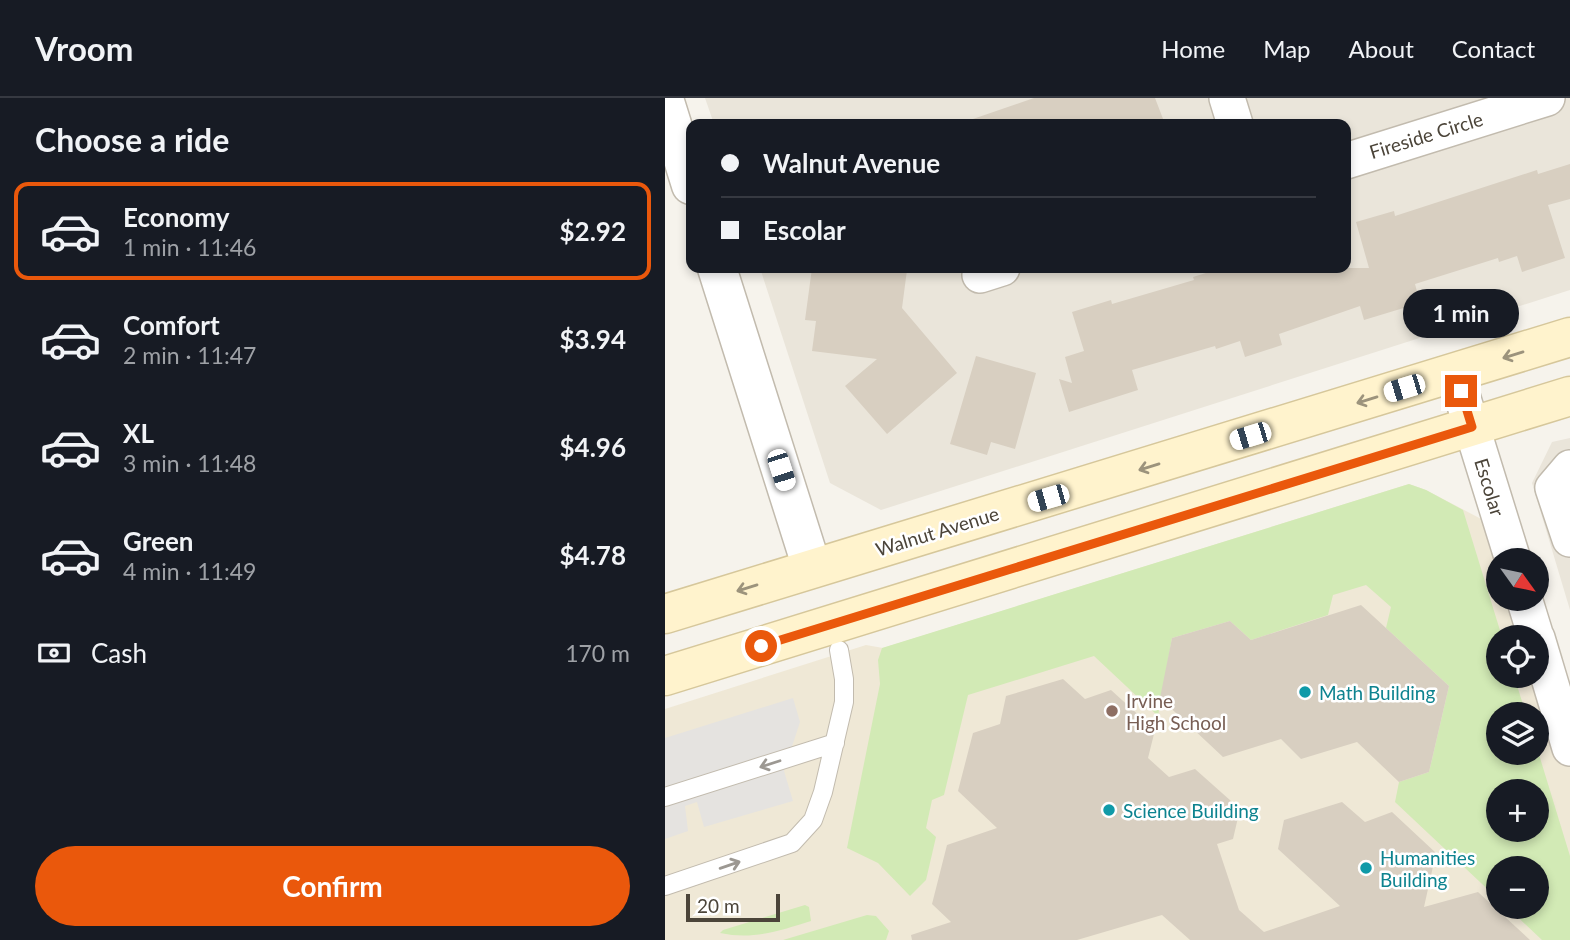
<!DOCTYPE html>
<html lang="en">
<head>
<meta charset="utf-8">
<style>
  :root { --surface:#171b24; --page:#20242c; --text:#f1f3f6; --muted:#9ea1a6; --line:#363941; --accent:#ea580c }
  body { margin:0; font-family:Lato,sans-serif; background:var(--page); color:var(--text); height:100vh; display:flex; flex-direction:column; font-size:26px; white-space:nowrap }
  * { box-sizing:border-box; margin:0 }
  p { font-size:23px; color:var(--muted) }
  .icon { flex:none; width:38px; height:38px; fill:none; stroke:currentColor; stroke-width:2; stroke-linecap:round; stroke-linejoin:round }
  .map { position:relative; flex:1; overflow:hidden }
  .sheet { display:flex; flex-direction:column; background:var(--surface); width:665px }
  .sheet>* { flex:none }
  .hud { position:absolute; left:21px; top:21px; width:665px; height:154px; border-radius:14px; box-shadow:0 4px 10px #0003; display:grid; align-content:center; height:154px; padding:0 35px; background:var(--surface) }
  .needle { width:46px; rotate:123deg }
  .buttons { position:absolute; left:821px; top:450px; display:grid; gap:14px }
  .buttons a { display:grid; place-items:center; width:63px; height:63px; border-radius:50%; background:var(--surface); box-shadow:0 4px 10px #0003; font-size:35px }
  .scale { position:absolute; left:21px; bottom:18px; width:94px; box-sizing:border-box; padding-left:7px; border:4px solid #4b4439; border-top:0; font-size:19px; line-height:24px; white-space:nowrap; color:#4b4439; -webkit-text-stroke:5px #fff; paint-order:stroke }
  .end { position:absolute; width:32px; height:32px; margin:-16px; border:9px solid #ea580c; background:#fff; box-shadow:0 0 0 4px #fff }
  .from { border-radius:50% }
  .bubble { position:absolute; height:49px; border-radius:24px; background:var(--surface); box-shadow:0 4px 10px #0003; font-size:23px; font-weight:700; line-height:49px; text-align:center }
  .car { position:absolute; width:21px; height:42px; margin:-21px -10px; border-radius:9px; box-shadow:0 0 5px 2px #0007; background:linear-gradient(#fff 24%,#345 0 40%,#fff 0 76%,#345 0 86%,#fff 0) }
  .hud b { display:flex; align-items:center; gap:24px; height:66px; font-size:26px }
  .hud b+b { border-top:2px solid var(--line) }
  .hud i { width:18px; height:18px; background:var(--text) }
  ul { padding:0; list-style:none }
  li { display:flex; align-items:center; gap:21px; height:98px; margin:0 14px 10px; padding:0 21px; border:4px solid transparent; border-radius:14px }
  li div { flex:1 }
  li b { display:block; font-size:26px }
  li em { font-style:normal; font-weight:700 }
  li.on { border-color:var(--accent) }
  li>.icon { width:63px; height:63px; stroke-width:1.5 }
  h2 { padding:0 35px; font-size:32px; line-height:84px }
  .pay { display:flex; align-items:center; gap:18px; height:77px; padding:0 35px; font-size:26px }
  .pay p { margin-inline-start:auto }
  .primary-button { display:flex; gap:14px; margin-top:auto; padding:14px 35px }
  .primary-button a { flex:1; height:80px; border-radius:42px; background:var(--accent); color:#fff; font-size:28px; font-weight:700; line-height:80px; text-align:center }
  header { display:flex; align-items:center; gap:42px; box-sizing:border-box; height:98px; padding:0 35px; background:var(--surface); border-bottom:2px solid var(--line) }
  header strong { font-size:33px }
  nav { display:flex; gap:38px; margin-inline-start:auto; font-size:24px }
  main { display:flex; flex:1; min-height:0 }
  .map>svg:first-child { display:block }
  .residential { fill:#eae5da }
  .education { fill:#efe8d6; fill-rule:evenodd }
  .green { fill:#d2eab5; fill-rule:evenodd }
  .parking { fill:#e5e3e0 }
  .building { fill:#d8cfc1 }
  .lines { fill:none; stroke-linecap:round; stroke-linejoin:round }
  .service-casing { stroke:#c2bbae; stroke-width:20 }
  .minor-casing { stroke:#c2bbae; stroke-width:38 }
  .tertiary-casing { stroke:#c2bbae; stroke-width:41 }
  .secondary-casing { stroke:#d6c79b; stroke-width:41 }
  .service { stroke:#fff; stroke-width:18 }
  .minor { stroke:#fff; stroke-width:35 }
  .tertiary { stroke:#fff; stroke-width:38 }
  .secondary { stroke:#fff3cd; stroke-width:38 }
  .oneway { stroke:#9c937c }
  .oneway2 { stroke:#9c9892 }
  .route { stroke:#ea580c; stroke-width:9 }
  .culture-dot { fill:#0f9aa8; stroke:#fff; stroke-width:2.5 }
  .education-dot { fill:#8d6e63; stroke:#fff; stroke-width:2.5 }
  .labels { text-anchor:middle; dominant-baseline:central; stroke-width:5; stroke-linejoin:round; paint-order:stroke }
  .street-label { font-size:19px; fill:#4b4439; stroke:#fff }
  .culture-label { font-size:19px; fill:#0d838f; stroke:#fff; text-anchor:start }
  .education-label { font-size:19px; fill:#785e54; stroke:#fff; text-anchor:start }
</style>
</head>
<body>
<header>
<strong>Vroom</strong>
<nav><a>Home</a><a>Map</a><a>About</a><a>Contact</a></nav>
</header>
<main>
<section class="sheet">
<h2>Choose a ride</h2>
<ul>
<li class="on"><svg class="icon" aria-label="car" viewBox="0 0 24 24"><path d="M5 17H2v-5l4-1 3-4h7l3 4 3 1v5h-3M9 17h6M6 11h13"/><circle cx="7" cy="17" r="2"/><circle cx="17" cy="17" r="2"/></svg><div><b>Economy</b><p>1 min · 11:46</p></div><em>$2.92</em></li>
<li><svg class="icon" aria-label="car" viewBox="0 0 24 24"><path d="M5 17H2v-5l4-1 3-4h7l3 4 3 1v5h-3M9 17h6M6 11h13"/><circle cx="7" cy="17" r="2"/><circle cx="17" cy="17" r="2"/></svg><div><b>Comfort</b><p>2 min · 11:47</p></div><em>$3.94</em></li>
<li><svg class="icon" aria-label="car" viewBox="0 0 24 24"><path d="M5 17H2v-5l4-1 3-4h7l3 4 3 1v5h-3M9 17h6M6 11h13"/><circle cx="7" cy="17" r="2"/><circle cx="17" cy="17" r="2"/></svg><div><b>XL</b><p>3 min · 11:48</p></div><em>$4.96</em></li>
<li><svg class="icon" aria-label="car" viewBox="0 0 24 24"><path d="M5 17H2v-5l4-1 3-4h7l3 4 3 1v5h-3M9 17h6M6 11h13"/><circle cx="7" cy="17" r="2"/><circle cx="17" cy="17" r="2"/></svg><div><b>Green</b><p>4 min · 11:49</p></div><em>$4.78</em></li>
</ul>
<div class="pay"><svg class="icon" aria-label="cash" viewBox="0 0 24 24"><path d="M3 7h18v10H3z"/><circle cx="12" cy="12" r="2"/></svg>Cash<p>170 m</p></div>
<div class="primary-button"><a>Confirm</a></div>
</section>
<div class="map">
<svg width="905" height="842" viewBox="0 0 905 842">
  <rect width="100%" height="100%" fill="#f6f3ec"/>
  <!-- residential -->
  <path class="residential" d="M40 0H905V192L216 412 165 385 95 170H681V26H49Z
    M905 340V512L867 385 887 344Z"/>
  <!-- education -->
  <path class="education" d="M744 386 761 392 839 433 833 462V500L859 501 871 539H833V578H872L905 650V842H0V611L201 547 218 550ZM833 616H872V654H833ZM833 693H872V732H833ZM833 770H872V808H833Z"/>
  <!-- green -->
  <path class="green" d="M744 386 761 392 798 412 837 539H833V578H849L861 616H833V654H872V650L905 758V842H877L842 809 872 808V770H833V801L730 704 734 684 764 674 784 588 721 530 726 509 701 487 668 497 663 517 586 542 565 523 507 540 493 618 429 558 303 597 279 697 267 702 261 730 271 739 261 782 245 798 213 765 182 750 215 586 213 562 217 550ZM833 693H872V732H833Z
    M140 807 144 809 146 823C114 833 88 842 55 835L58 832Z
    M202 817 211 818 224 833 221 842H118Z"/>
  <!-- parking -->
  <path class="parking" d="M128 600 135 624 119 673 128 703 39 729 32 704 20 708 23 733 0 741V640Z"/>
  <!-- building -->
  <path class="building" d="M369 0H490L500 26H305V22Z
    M905 66V101L883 107 900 160 857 174 852 158 834 164 833 160 750 186 755 205 699 222 695 208 614 236 617 247 580 259 575 243 551 251 550 248 467 272 473 292 404 314 394 281 407 285 400 259 419 253 407 214 446 202 447 206 529 182 528 179 557 170H704L691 124 729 113 730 118 872 72 873 76Z
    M147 170 242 172 237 210 292 275 222 336 180 288 212 261 147 253 151 223 140 222Z
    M311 258 371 275 350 351 326 344 322 357 285 346Z
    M696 507 784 588 764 674 734 684 692 644 636 661 616 641 558 659 495 600 507 540 565 523 586 542Z
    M398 581 420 601 446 592 490 632 483 660 504 679 530 671 575 711 568 741 552 746 574 812 599 834 675 808 613 751 619 722 677 704 700 724 727 714 771 755 759 809 813 794 865 842H525L497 817 412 842H247L246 837 286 824 267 806 282 747 332 730 293 693 308 635 335 626 341 598Z"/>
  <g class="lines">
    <!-- service casing -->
    <g class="service-casing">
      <path id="service" d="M0 699 170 645
        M0 788 127 745 148 722 158 694 179 604V581L174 552"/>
    </g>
    <!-- minor casing -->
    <g class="minor-casing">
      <path id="minor" d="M562 0 570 26
        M681 63 882 0
        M315 177 337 170
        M790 275 848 462
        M905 370 888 390 905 441
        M859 500 871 539
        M872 540 905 650"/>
    </g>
    <!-- tertiary casing -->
    <g class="tertiary-casing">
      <path id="tertiary" d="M0 4 26 87
        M52 170 147 470"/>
    </g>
    <!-- secondary casing -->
    <g class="secondary-casing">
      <path id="secondary" d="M0 516 905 239
        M0 578 905 298"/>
    </g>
    <!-- service -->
    <use href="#service" class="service"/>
    <!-- minor -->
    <use href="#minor" class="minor"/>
    <!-- tertiary -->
    <use href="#tertiary" class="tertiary"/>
    <!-- secondary -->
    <use href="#secondary" class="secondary"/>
  </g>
  <!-- one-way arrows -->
  <defs><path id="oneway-shaft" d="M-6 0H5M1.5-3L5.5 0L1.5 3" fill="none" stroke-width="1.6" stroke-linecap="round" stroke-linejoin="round" transform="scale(1.75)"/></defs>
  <g class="oneway">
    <use href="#oneway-shaft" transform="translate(848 257) rotate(163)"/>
    <use href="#oneway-shaft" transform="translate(702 302) rotate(163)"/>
    <use href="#oneway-shaft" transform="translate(484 369) rotate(163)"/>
    <use href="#oneway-shaft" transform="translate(82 490) rotate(163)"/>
  </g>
  <g class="oneway2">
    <use href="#oneway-shaft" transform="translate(105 666) rotate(162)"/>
    <use href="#oneway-shaft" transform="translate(65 767) rotate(-19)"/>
  </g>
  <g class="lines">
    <!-- route -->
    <path class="route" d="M96 548 807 329 796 293"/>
  </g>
  <!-- markers -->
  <g class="culture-dot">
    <circle cx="640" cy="594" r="7"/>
    <circle cx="444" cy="712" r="7"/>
    <circle cx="701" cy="770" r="7"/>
  </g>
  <circle class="education-dot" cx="447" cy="613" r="7"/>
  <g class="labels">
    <!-- street labels -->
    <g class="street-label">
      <text transform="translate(761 37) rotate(-17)">Fireside Circle</text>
      <text transform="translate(825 389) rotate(73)">Escolar</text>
      <text transform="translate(272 433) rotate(-17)">Walnut Avenue</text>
    </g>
    <!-- culture labels -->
    <g class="culture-label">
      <text x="654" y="594">Math Building</text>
      <text x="458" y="712">Science Building</text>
      <text x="715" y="759">Humanities<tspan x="715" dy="22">Building</tspan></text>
    </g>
    <!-- education labels -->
    <g class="education-label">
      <text x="461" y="602">Irvine<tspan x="461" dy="22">High School</tspan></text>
    </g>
  </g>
</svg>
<div class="buttons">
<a><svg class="needle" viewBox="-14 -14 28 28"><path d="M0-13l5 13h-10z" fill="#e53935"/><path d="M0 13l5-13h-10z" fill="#9ea1a6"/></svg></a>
<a><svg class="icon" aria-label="locate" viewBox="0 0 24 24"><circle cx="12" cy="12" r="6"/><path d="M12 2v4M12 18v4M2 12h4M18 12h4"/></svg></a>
<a><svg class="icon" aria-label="layers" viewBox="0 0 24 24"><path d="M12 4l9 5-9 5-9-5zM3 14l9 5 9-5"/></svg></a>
<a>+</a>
<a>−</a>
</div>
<div class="scale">20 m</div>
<i class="end from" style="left:96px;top:548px"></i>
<i class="end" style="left:796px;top:293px"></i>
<div class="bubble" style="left:738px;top:191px;width:116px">1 min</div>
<i class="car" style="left:739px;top:290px;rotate:253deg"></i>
<i class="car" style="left:585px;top:338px;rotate:253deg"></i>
<i class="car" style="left:116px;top:372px;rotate:162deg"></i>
<i class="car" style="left:383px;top:400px;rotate:254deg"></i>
<div class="hud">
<b><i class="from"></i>Walnut Avenue</b>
<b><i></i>Escolar</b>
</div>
</div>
</main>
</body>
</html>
